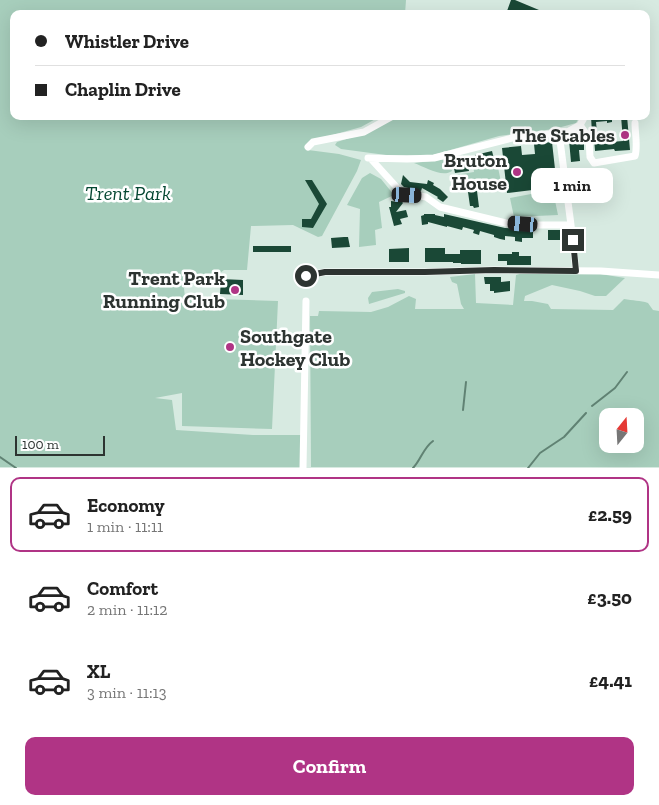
<!DOCTYPE html>
<html lang="en">
<head>
<meta charset="utf-8">
<style>
  :root { --surface:#fff; --page:#f6f6f6; --text:#222; --muted:#767676; --line:#e0e0e0; --accent:#b03485 }
  body { margin:0; font-family:"Zilla Slab",serif; background:var(--page); color:var(--text); height:100vh; display:flex; flex-direction:column; font-size:19px; white-space:nowrap }
  * { box-sizing:border-box; margin:0 }
  p { font-size:16px; color:var(--muted) }
  .icon { flex:none; width:28px; height:28px; fill:none; stroke:currentColor; stroke-width:2; stroke-linecap:round; stroke-linejoin:round }
  .map { position:relative; height:468px; overflow:hidden }
  .sheet { display:flex; flex-direction:column; background:var(--surface); flex:1 }
  .sheet>* { flex:none }
  .top-card { position:absolute; left:10px; top:10px; width:640px; height:110px; border-radius:10px; box-shadow:0 5px 20px #0002; display:grid; align-content:center; height:110px; padding:0 25px; background:var(--surface) }
  .needle { width:32px; rotate:18deg }
  .controls { position:absolute; left:599px; top:408px; display:grid; gap:10px }
  .controls a { display:grid; place-items:center; width:45px; height:45px; border-radius:10px; background:var(--surface); box-shadow:0 5px 20px #0002; font-size:25px }
  .scale { position:absolute; left:15px; bottom:12px; width:90px; box-sizing:border-box; padding-left:5px; border:2px solid #2d3431; border-top:0; font-size:14px; line-height:18px; white-space:nowrap; color:#2d3431; -webkit-text-stroke:4px #fff; paint-order:stroke }
  .end { position:absolute; width:22px; height:22px; margin:-11px; border:6px solid #2d3431; background:#fff; box-shadow:0 0 0 2px #fff }
  .from { border-radius:50% }
  .bubble { position:absolute; height:35px; border-radius:10px; background:var(--surface); box-shadow:0 5px 20px #0002; font-size:16px; font-weight:700; line-height:35px; text-align:center }
  .car { position:absolute; width:15px; height:30px; margin:-15px -8px; border-radius:6px; box-shadow:0 0 4px 1px #0007; background:linear-gradient(#222 24%,#8ab4d8 0 40%,#222 0 76%,#8ab4d8 0 86%,#222 0) }
  .top-card b { display:flex; align-items:center; gap:18px; height:48px; font-size:19px }
  .top-card b+b { border-top:1px solid var(--line) }
  .top-card i { width:12px; height:12px; background:var(--text) }
  ul { padding:9px 0 0; list-style:none }
  li { display:flex; align-items:center; gap:15px; height:75px; margin:0 10px 8px; padding:0 15px; border:2px solid transparent; border-radius:10px }
  li div { flex:1 }
  li b { display:block; font-size:19px }
  li em { font-style:normal; font-weight:700 }
  li.active { border-color:var(--accent) }
  li>.icon { width:45px; height:45px; stroke-width:1.5 }
  .cta { display:flex; gap:10px; margin-top:auto; padding:10px 25px }
  .cta a { flex:1; height:58px; border-radius:10px; background:var(--accent); color:#fff; font-size:20px; font-weight:700; line-height:58px; text-align:center }
  .map>svg:first-child { display:block }
  .green { fill:#a7cebc; fill-rule:evenodd }
  .lines { fill:none; stroke-linecap:round; stroke-linejoin:round }
  .stream { stroke:#608273; stroke-width:2 }
  .building { fill:#1a4836 }
  .street { stroke:#fff; stroke-width:7 }
  .route { stroke:#2d3431; stroke-width:6 }
  .poi-dot { fill:#b03485; stroke:#fff; stroke-width:2 }
  .labels { text-anchor:middle; dominant-baseline:central; stroke-width:5; stroke-linejoin:round; paint-order:stroke }
  .poi-label { font-size:20px; font-weight:bold; fill:#2d3431; stroke:#fff; text-anchor:end }
  .park-label { font-size:20px; font-style:italic; fill:#054732; stroke:#fff }
</style>
</head>
<body>
<div class="map">
<svg width="659" height="468" viewBox="0 0 659 468">
  <rect width="100%" height="100%" fill="#d7eae1"/>
  <!-- green -->
  <path class="green" d="M0 0H406L405 14H14V116H381L361 127 311 141 308 150 339 154 361 160 357 171 322 236 318 237 293 225 251 226 247 270H224L220 273 200 278 184 288 185 298 278 301 272 429 182 426V393L155 398 172 400 176 430 253 435H301V467H0Z
    M397 116H580L576 123 554 129 499 136 433 155H386L341 149 335 145 337 142 365 133Z
    M496 158 500 177 501 192 479 181H458L453 178 455 175 474 172 473 165Z
    M449 159 452 171C442 178 425 167 414 163Z
    M370 173 381 179 394 195 379 202 382 228 375 230 376 245 359 247 360 209 347 205 362 178Z
    M553 191 558 215 514 217 510 198 531 194Z
    M523 273 600 274 625 278 606 296H595L580 291 552 285 525 296 524 301H532L548 304 551 309 613 310 624 299C633 301 640 300 648 303L653 310 659 311V467H311L310 316H318L319 311 371 312 388 307 409 296 416 299 415 309H464L461 304 457 284 452 282 450 277 475 274 476 303 513 305 516 275ZM608 416H635V444H608Z
    M398 289 405 291V293L369 304 368 298 372 292Z"/>
  <g class="lines">
    <!-- stream -->
    <path class="stream" d="M592 406 615 388 627 372
      M463 410 466 382
      M0 457 16 468
      M413 468C421 460 423 448 433 441
      M528 468 540 453 564 437 586 413"/>
  </g>
  <!-- building -->
  <path class="building" d="M511 0H515L539 10 538 14H515L507 11Z
    M591 116H619V120H612V122L607 123V121L596 122 598 143 623 141 621 116H627L630 150 615 151 614 149 595 151 594 138 592 134Z
    M578 139V141L584 140V150H579L580 161 571 162 569 140Z
    M552 142 557 187 507 193 502 148 521 146 522 155 535 154 534 144Z
    M492 151 494 159 477 163 475 155Z
    M466 156 469 171 455 173 452 159Z
    M403 175 410 182 427 184 428 180 434 183 433 185 440 189 448 197 443 202 437 198 438 197 422 188 421 191 404 187 401 184Z
    M305 180H312L327 204 313 228 302 227V219H311L319 204Z
    M477 191 479 207 474 208 473 206H470L468 192Z
    M400 199 403 203 396 212 406 210 408 217 400 219 402 224 394 226 389 207H391V201L398 202Z
    M424 214H435V215L444 217V214L505 228 533 230V238H522V242L515 241V237L505 236V240L500 239 494 237V235L480 231 479 235 473 233 474 230 463 227 462 230 447 226V227L428 222V224L422 225 421 216 424 215Z
    M548 230H563V240H548Z
    M344 237H348L350 247 332 248 331 238Z
    M253 246H291V252H253Z
    M409 248V262H389V249Z
    M425 248H445V254H460V250H481V264H461V263H453V262H425Z
    M512 252H519V256H531V265H507V261H498V254H512Z
    M484 277H501V282L510 281V291L494 293V291H490V284H485Z
    M221 279 243 280V295L220 294Z"/>
  <g class="lines">
    <!-- street -->
    <path class="street" d="M580 125 589 138 590 157 594 163 635 156C638 146 635 134 635 123
      M559 133 571 225 576 271
      M308 147 313 142 364 132 393 116
      M368 158 407 159 434 158 512 138 567 132 580 125 585 116
      M371 159 402 193 407 195 420 196 426 197 440 207 506 223 535 225H571
      M306 276 325 272H425L494 270 601 271 659 275
      M303 468 306 301"/>
  </g>
  <g class="lines">
    <!-- route -->
    <path class="route" d="M306 276 325 272H425L494 270 576 271 573 240"/>
  </g>
  <!-- markers -->
  <g class="poi-dot">
    <circle cx="625" cy="135" r="5"/>
    <circle cx="517" cy="172" r="5"/>
    <circle cx="235" cy="290" r="5"/>
    <circle cx="230" cy="347" r="5"/>
  </g>
  <g class="labels">
    <!-- poi labels -->
    <g class="poi-label">
      <text x="615" y="135">The Stables</text>
      <text x="507" y="160">Bruton<tspan x="507" dy="23">House</tspan></text>
      <text x="225" y="278">Trent Park<tspan x="225" dy="23">Running Club</tspan></text>
      <text x="240" y="336" text-anchor="start">Southgate<tspan x="240" dy="23">Hockey Club</tspan></text>
    </g>
    <!-- park labels -->
    <g class="park-label">
      <text x="128" y="193">Trent Park</text>
    </g>
  </g>
</svg>
<div class="controls">
<a><svg class="needle" viewBox="-14 -14 28 28"><path d="M0-13l5 13h-10z" fill="#e53935"/><path d="M0 13l5-13h-10z" fill="#767676"/></svg></a>
</div>
<div class="scale">100 m</div>
<i class="end from" style="left:306px;top:276px"></i>
<i class="end" style="left:573px;top:240px"></i>
<div class="bubble" style="left:531px;top:168px;width:82px">1 min</div>
<i class="car" style="left:407px;top:195px;rotate:93deg"></i>
<i class="car" style="left:523px;top:224px;rotate:275deg"></i>
<div class="top-card">
<b><i class="from"></i>Whistler Drive</b>
<b><i></i>Chaplin Drive</b>
</div>
</div>
<section class="sheet">
<ul>
<li class="active"><svg class="icon" aria-label="car" viewBox="0 0 24 24"><path d="M5 17H2v-5l4-1 3-4h7l3 4 3 1v5h-3M9 17h6M6 11h13"/><circle cx="7" cy="17" r="2"/><circle cx="17" cy="17" r="2"/></svg><div><b>Economy</b><p>1 min · 11:11</p></div><em>£2.59</em></li>
<li><svg class="icon" aria-label="car" viewBox="0 0 24 24"><path d="M5 17H2v-5l4-1 3-4h7l3 4 3 1v5h-3M9 17h6M6 11h13"/><circle cx="7" cy="17" r="2"/><circle cx="17" cy="17" r="2"/></svg><div><b>Comfort</b><p>2 min · 11:12</p></div><em>£3.50</em></li>
<li><svg class="icon" aria-label="car" viewBox="0 0 24 24"><path d="M5 17H2v-5l4-1 3-4h7l3 4 3 1v5h-3M9 17h6M6 11h13"/><circle cx="7" cy="17" r="2"/><circle cx="17" cy="17" r="2"/></svg><div><b>XL</b><p>3 min · 11:13</p></div><em>£4.41</em></li>
</ul>
<div class="cta"><a>Confirm</a></div>
</section>
</body>
</html>
